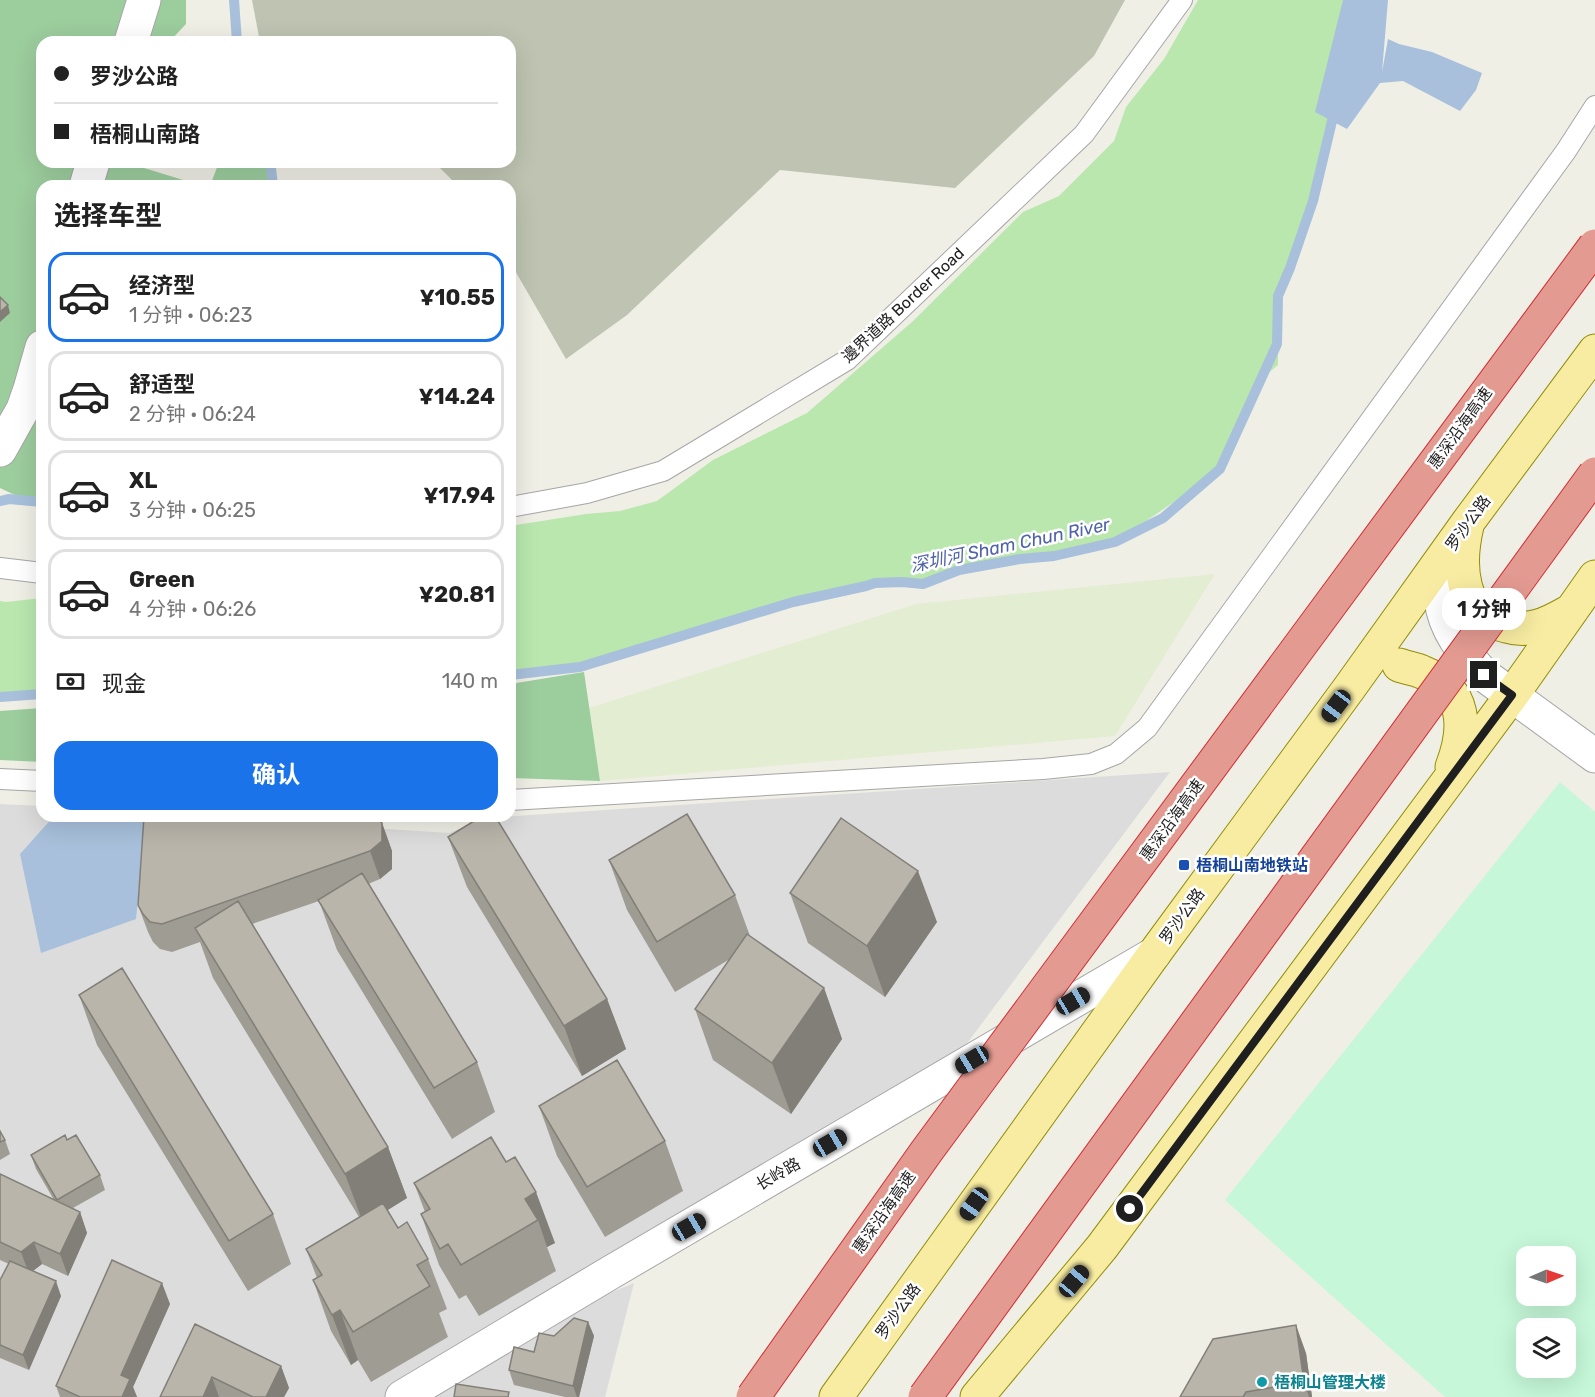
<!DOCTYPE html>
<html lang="zh">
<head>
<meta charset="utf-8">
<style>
  :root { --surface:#fff; --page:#f2f2f2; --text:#222; --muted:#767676; --line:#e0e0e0; --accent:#1a73e8 }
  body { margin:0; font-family:Rubik,"Noto Sans SC",sans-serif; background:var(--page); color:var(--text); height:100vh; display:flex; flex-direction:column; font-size:22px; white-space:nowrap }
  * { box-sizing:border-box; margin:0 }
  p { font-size:20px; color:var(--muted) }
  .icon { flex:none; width:33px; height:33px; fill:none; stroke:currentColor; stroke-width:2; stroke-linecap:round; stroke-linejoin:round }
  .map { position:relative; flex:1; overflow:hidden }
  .sheet { position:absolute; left:36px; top:180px; width:480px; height:642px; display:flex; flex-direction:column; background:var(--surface); border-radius:18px; box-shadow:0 6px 24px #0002 }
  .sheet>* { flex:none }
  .top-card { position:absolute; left:36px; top:36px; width:480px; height:132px; border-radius:18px; box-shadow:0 6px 24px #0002; display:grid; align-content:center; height:132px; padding:0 18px; background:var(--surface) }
  .needle { width:39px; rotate:88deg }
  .controls { position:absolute; left:1516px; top:1246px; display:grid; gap:12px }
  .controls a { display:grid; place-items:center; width:60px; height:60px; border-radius:12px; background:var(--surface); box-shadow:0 6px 24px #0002; font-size:30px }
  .end { position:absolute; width:27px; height:27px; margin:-14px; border:8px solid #1f1f1f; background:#fff; box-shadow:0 0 0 3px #fff }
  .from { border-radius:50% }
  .bubble { position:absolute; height:42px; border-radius:18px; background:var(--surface); box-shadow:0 6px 24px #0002; font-size:20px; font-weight:700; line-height:42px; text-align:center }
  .car { position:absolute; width:18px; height:36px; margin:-18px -9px; border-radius:8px; box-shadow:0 0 4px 2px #0007; background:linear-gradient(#222 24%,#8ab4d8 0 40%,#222 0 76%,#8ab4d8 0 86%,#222 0) }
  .top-card b { display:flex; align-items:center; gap:21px; height:57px; font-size:22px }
  .top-card b+b { border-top:2px solid var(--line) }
  .top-card i { width:15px; height:15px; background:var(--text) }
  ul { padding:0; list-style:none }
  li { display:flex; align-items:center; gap:18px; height:90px; margin:0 12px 9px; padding:0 6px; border:3px solid var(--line); border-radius:18px }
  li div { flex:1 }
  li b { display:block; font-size:22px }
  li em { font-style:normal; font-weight:700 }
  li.on { border-color:var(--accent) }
  li>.icon { width:54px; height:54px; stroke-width:1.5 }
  h2 { padding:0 18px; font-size:27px; line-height:72px }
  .pay { display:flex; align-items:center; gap:15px; height:66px; padding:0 18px; font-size:22px }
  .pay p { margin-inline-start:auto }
  .button { display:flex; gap:12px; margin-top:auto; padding:12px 18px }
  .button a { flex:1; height:69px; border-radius:18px; background:var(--accent); color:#fff; font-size:24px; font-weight:700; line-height:69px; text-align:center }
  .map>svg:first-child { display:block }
  .residential { fill:#dddcdc }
  .construction { fill:#bec4b1 }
  .farmland { fill:#e3edd2 }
  .grass { fill:#b9e7ae }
  .forest { fill:#9ccd9d }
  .park { fill:#c5f7d8; fill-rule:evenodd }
  .water { fill:#a8c0db }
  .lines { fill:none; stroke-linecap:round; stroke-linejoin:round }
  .stream { stroke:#a8c0db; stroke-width:10 }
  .service-casing { stroke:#a6a6a6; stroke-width:22 }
  .minor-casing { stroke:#a6a6a6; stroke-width:35 }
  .tertiary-casing { stroke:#a6a6a6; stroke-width:35 }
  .primary-casing { stroke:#938e07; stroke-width:35 }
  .service { stroke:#fff; stroke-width:20 }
  .minor { stroke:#fff; stroke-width:33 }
  .tertiary { stroke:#fff; stroke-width:33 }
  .primary { stroke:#f8eca2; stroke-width:33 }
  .motorway-bridge-casing { stroke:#d32d34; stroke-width:35; stroke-linecap:butt }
  .motorway-bridge { stroke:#e39a91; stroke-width:33 }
  .wall { fill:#9f9c93 }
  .shaded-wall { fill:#827f78 }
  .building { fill:#b9b5ab; stroke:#827f78; stroke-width:1.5 }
  .route { stroke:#1f1f1f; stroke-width:8 }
  .transit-dot { fill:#1a4fb4; stroke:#fff; stroke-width:2 }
  .culture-dot { fill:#0f9aa8; stroke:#fff; stroke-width:2 }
  .labels { text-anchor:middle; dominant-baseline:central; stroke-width:5; stroke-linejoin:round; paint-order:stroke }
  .street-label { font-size:16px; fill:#1f1f1f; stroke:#fff }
  .transit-label { font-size:16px; font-weight:bold; fill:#164399; stroke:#fff; text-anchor:start }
  .culture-label { font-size:16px; font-weight:bold; fill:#0d838f; stroke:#fff; text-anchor:start }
  .water-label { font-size:18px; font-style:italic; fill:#4f62ab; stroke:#fff }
</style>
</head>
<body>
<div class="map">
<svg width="1595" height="1397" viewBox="0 0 1595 1397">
  <rect width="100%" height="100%" fill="#efefe6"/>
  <!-- residential -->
  <path class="residential" d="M1170 772 965 1046 386 1386 634 1283 605 1397H0V804L42 806V816H191L449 833 485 818Z"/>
  <!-- construction -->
  <path class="construction" d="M252 0H1125L1094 56 955 188 780 170 627 315 566 359 510 262V186H458L434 162H510V42H260Z"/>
  <!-- farmland -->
  <path class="farmland" d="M1215 574 1115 736 600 781 589 708 916 604Z"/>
  <!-- grass -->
  <path class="grass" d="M1198 0H1343L1333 117 1313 201 1278 296V365L1262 378 1215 474 1115 542 918 583 866 586 580 667 510 675V526L586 514 620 511 657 501 713 460 807 413 912 322 1023 212 1059 196 1114 141 1126 107 1164 59Z
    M42 598V695L0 698V601L6 602Z"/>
  <!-- forest -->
  <path class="forest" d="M0 0H186V24L169 42H42V162H147L144 168 203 186H42V508L0 488Z
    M219 162H266L273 186H210Z
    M584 672 600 781 510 778V684Z
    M42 708V762L0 760V711Z"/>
  <!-- park -->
  <path class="park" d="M1560 782 1595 812V1397H1445L1225 1200ZM1527 1257H1566V1296H1527ZM1527 1329H1566V1368H1527Z"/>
  <!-- water -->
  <path class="water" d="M1343 0H1388L1382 72 1388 39 1399 44 1432 52 1482 73 1476 90 1460 111 1403 81 1380 83 1347 129 1315 112Z
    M54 816H101L146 819 136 919 41 953 20 854Z"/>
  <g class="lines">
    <!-- stream -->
    <path class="stream" d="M234 0 237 42
      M268 162 271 168 273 186
      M0 501 9 499 42 502
      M510 675 580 667 793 602 866 586 875 583 902 582 923 584 959 570 1020 559 1054 556 1115 542 1163 518 1220 469 1277 344 1278 296 1290 268 1313 201 1333 117 1337 109
      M0 697 42 694"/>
    <!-- service casing -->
    <g class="service-casing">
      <path id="service" d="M510 507 587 493 663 471 847 360 1084 134 1182 0
        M0 568 42 573
        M0 779 42 781
        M510 800 1043 769 1091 764 1116 754 1147 728 1566 151 1595 106"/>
    </g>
    <!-- minor casing -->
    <g class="minor-casing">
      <path id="minor" d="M131 42 144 0
        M86 186 93 162
        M0 450 23 409 30 389 42 347
        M402 1397 608 1274 1154 954"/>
    </g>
    <!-- tertiary casing -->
    <g class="tertiary-casing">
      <path id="tertiary" d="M1447 553C1444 568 1440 584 1441 599 1444 630 1464 653 1484 675L1595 756"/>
    </g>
    <!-- primary casing -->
    <g class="primary-casing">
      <path id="primary" d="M1467 526C1458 564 1459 616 1506 626 1516 629 1528 629 1538 626 1550 623 1561 616 1572 610
        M1399 665C1407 668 1415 669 1422 672 1467 690 1467 728 1452 767
        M836 1397 1154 954 1350 687 1468 522 1595 351
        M977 1397 1102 1247 1512 695 1595 577"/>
    </g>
    <!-- service -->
    <use href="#service" class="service"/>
    <!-- minor -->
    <use href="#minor" class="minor"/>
    <!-- tertiary -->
    <use href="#tertiary" class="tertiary"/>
    <!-- primary -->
    <use href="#primary" class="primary"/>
    <!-- motorway-bridge casing -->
    <g class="motorway-bridge-casing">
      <path id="motorway-bridge" d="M753 1397 926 1152 1595 246
        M925 1397 1595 474"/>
    </g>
    <!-- motorway-bridge -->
    <use href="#motorway-bridge" class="motorway-bridge"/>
  </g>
  <!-- wall -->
  <path class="wall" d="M42 354V376L40 375 37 367Z
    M382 823 392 851V869L380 879 368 884 477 1062 495 1112 452 1139 337 950 319 901 252 924 388 1147 407 1198 387 1210 398 1228 428 1259 447 1309 439 1313 448 1337 371 1382 358 1360 351 1365 331 1331 313 1280 317 1278 306 1249 359 1217 213 978 200 942 172 952 160 949 153 942 148 932 138 905Z
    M448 837 607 999 626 1049 582 1076 467 887Z
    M609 860 735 895 750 936 824 988 842 1039 791 1114 713 1060 695 1009 730 959 675 992 627 910Z
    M790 893 937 922 885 997 808 943Z
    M79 995 273 1214 291 1264 248 1291 97 1045Z
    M539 1106 665 1141 683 1191 605 1237 557 1156Z
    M0 1131 5 1140 10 1154 0 1160Z
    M491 1137 555 1243 547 1247 556 1271 479 1316 466 1295 459 1299 439 1265 421 1214 425 1212 414 1183Z
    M67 1140 100 1175 105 1190 73 1208 80 1212 87 1233 68 1276 42 1264 33 1271 61 1296 29 1370 0 1358V1280L9 1264 0 1260V1174L54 1200 36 1169 31 1155Z
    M170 1304 133 1387 137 1397H60L56 1386Z
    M588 1322 594 1336 579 1397H565L514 1385 509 1370 534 1352Z
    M195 1324 281 1366 289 1388 284 1397H160Z
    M1306 1353 1312 1397H1180Z"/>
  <!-- shaded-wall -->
  <path class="shaded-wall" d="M8 305 10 313 0 322V312Z
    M382 823 392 851V869L380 879 370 851Z
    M918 871 937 922 885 997 867 946Z
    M824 988 842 1039 791 1114 772 1063Z
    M607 999 626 1049 582 1076 564 1026Z
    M388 1147 407 1198 364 1225 345 1174Z
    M536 1192 555 1243 547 1247 538 1220 525 1199Z
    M80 1212 87 1233 68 1276 60 1254Z
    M34 1242 42 1264 29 1274 21 1252Z
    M56 1281 61 1296 29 1370 23 1355Z
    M162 1283 170 1304 133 1387 137 1397H122L121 1375Z
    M340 1310 358 1360 351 1365 332 1315Z
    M588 1322 594 1336 579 1397H577L573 1386Z
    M1296 1325 1306 1353 1312 1397H1309L1304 1382Z
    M281 1366 289 1388 284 1397H266Z
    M212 1377 219 1397H203Z"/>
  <!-- building -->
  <path class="building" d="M0 297 8 305 0 312Z
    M42 354V369L37 367Z
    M687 814 735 895 657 942 609 860Z
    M144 816H374L382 823V841L370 851 162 924 150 922 143 914 138 905Z
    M482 816H495L607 999 564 1026 448 837Z
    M841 818 918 871 867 946 790 893Z
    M362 873 477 1062 434 1088 318 900Z
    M238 901 388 1147 345 1174 195 928Z
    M747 934 824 988 772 1063 695 1009Z
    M122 968 273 1214 229 1241 79 995Z
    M617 1060 665 1141 587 1187 539 1106Z
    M0 1131 5 1140 0 1142Z
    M65 1135 67 1140 76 1135 100 1175 57 1200 31 1155Z
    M491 1137 506 1162 515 1157 536 1192 525 1199 538 1220 461 1265 448 1244 440 1249 421 1214 430 1209 414 1183Z
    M0 1174 80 1212 60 1254 34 1242 21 1252 0 1242Z
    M383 1203 398 1228 407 1222 428 1259 417 1265 430 1286 353 1332 340 1310 332 1315 313 1280 322 1275 306 1249Z
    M112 1260 162 1283 121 1375 130 1379 122 1397H80L56 1386Z
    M10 1261 56 1281 23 1355 0 1345V1280Z
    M574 1318 588 1322 573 1386 509 1370 514 1347 534 1352 539 1333 554 1336Z
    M195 1324 281 1366 266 1397H253L212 1377 203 1397H160Z
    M1296 1325 1304 1382 1246 1392 1243 1397H1180L1213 1339Z
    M456 1384 509 1392 508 1397H454Z"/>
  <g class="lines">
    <!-- route -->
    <path class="route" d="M1130 1209 1512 695 1484 675"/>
  </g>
  <!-- markers -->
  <rect class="transit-dot" x="1178" y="859" width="12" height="12" rx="3"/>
  <circle class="culture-dot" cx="1262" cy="1382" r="6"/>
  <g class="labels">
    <!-- street labels -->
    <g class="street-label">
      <text transform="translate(903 305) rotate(-43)">邊界道路 Border Road</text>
      <text transform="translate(1460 428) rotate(-54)">惠深沿海高速</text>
      <text transform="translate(1468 523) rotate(-54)">罗沙公路</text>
      <text transform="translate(1172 820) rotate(-54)">惠深沿海高速</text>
      <text transform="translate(1182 916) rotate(-54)">罗沙公路</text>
      <text transform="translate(778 1174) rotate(-30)">长岭路</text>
      <text transform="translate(884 1212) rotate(-55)">惠深沿海高速</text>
      <text transform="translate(898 1311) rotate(-54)">罗沙公路</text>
    </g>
    <!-- transit labels -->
    <g class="transit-label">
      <text x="1196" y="865">梧桐山南地铁站</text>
    </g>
    <!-- culture labels -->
    <g class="culture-label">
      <text x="1274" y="1382">梧桐山管理大楼</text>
    </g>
    <!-- water labels -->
    <g class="water-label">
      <text transform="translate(1010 545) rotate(-12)">深圳河 Sham Chun River</text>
    </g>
  </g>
</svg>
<div class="controls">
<a><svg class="needle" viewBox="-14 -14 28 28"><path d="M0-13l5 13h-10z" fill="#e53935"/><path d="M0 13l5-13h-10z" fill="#767676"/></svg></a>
<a><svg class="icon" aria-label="layers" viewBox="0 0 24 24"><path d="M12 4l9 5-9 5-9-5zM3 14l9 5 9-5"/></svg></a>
</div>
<i class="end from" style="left:1130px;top:1209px"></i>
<i class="end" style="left:1484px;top:675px"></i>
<div class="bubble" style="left:1442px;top:588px;width:84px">1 分钟</div>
<i class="car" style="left:1336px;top:706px;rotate:217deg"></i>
<i class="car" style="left:1073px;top:1001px;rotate:60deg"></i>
<i class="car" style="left:972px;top:1060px;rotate:239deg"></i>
<i class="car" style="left:830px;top:1143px;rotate:60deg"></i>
<i class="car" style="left:974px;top:1204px;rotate:215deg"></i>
<i class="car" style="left:689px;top:1227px;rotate:60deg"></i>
<i class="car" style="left:1074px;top:1281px;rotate:40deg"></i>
<div class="top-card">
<b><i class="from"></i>罗沙公路</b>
<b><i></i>梧桐山南路</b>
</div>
<section class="sheet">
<h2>选择车型</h2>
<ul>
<li class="on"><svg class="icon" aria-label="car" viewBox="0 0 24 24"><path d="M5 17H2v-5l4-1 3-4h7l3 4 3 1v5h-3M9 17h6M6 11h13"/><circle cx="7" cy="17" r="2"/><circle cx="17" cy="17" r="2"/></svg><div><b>经济型</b><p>1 分钟 · 06:23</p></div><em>¥10.55</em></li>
<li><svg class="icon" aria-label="car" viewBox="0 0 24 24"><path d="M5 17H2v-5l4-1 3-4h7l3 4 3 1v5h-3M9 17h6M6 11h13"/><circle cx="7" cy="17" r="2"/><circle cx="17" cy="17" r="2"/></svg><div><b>舒适型</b><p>2 分钟 · 06:24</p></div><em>¥14.24</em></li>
<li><svg class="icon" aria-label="car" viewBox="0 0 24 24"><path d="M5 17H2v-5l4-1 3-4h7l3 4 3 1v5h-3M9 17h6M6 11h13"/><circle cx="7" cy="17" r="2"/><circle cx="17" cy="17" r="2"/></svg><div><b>XL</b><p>3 分钟 · 06:25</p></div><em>¥17.94</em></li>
<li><svg class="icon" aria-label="car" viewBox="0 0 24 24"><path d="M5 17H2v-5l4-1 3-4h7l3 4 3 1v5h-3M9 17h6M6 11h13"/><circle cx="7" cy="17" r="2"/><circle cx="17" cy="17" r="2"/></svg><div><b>Green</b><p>4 分钟 · 06:26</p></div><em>¥20.81</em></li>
</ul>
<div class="pay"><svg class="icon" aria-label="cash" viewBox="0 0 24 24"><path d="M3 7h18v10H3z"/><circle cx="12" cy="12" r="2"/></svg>现金<p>140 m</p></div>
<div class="button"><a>确认</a></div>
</section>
</div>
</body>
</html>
